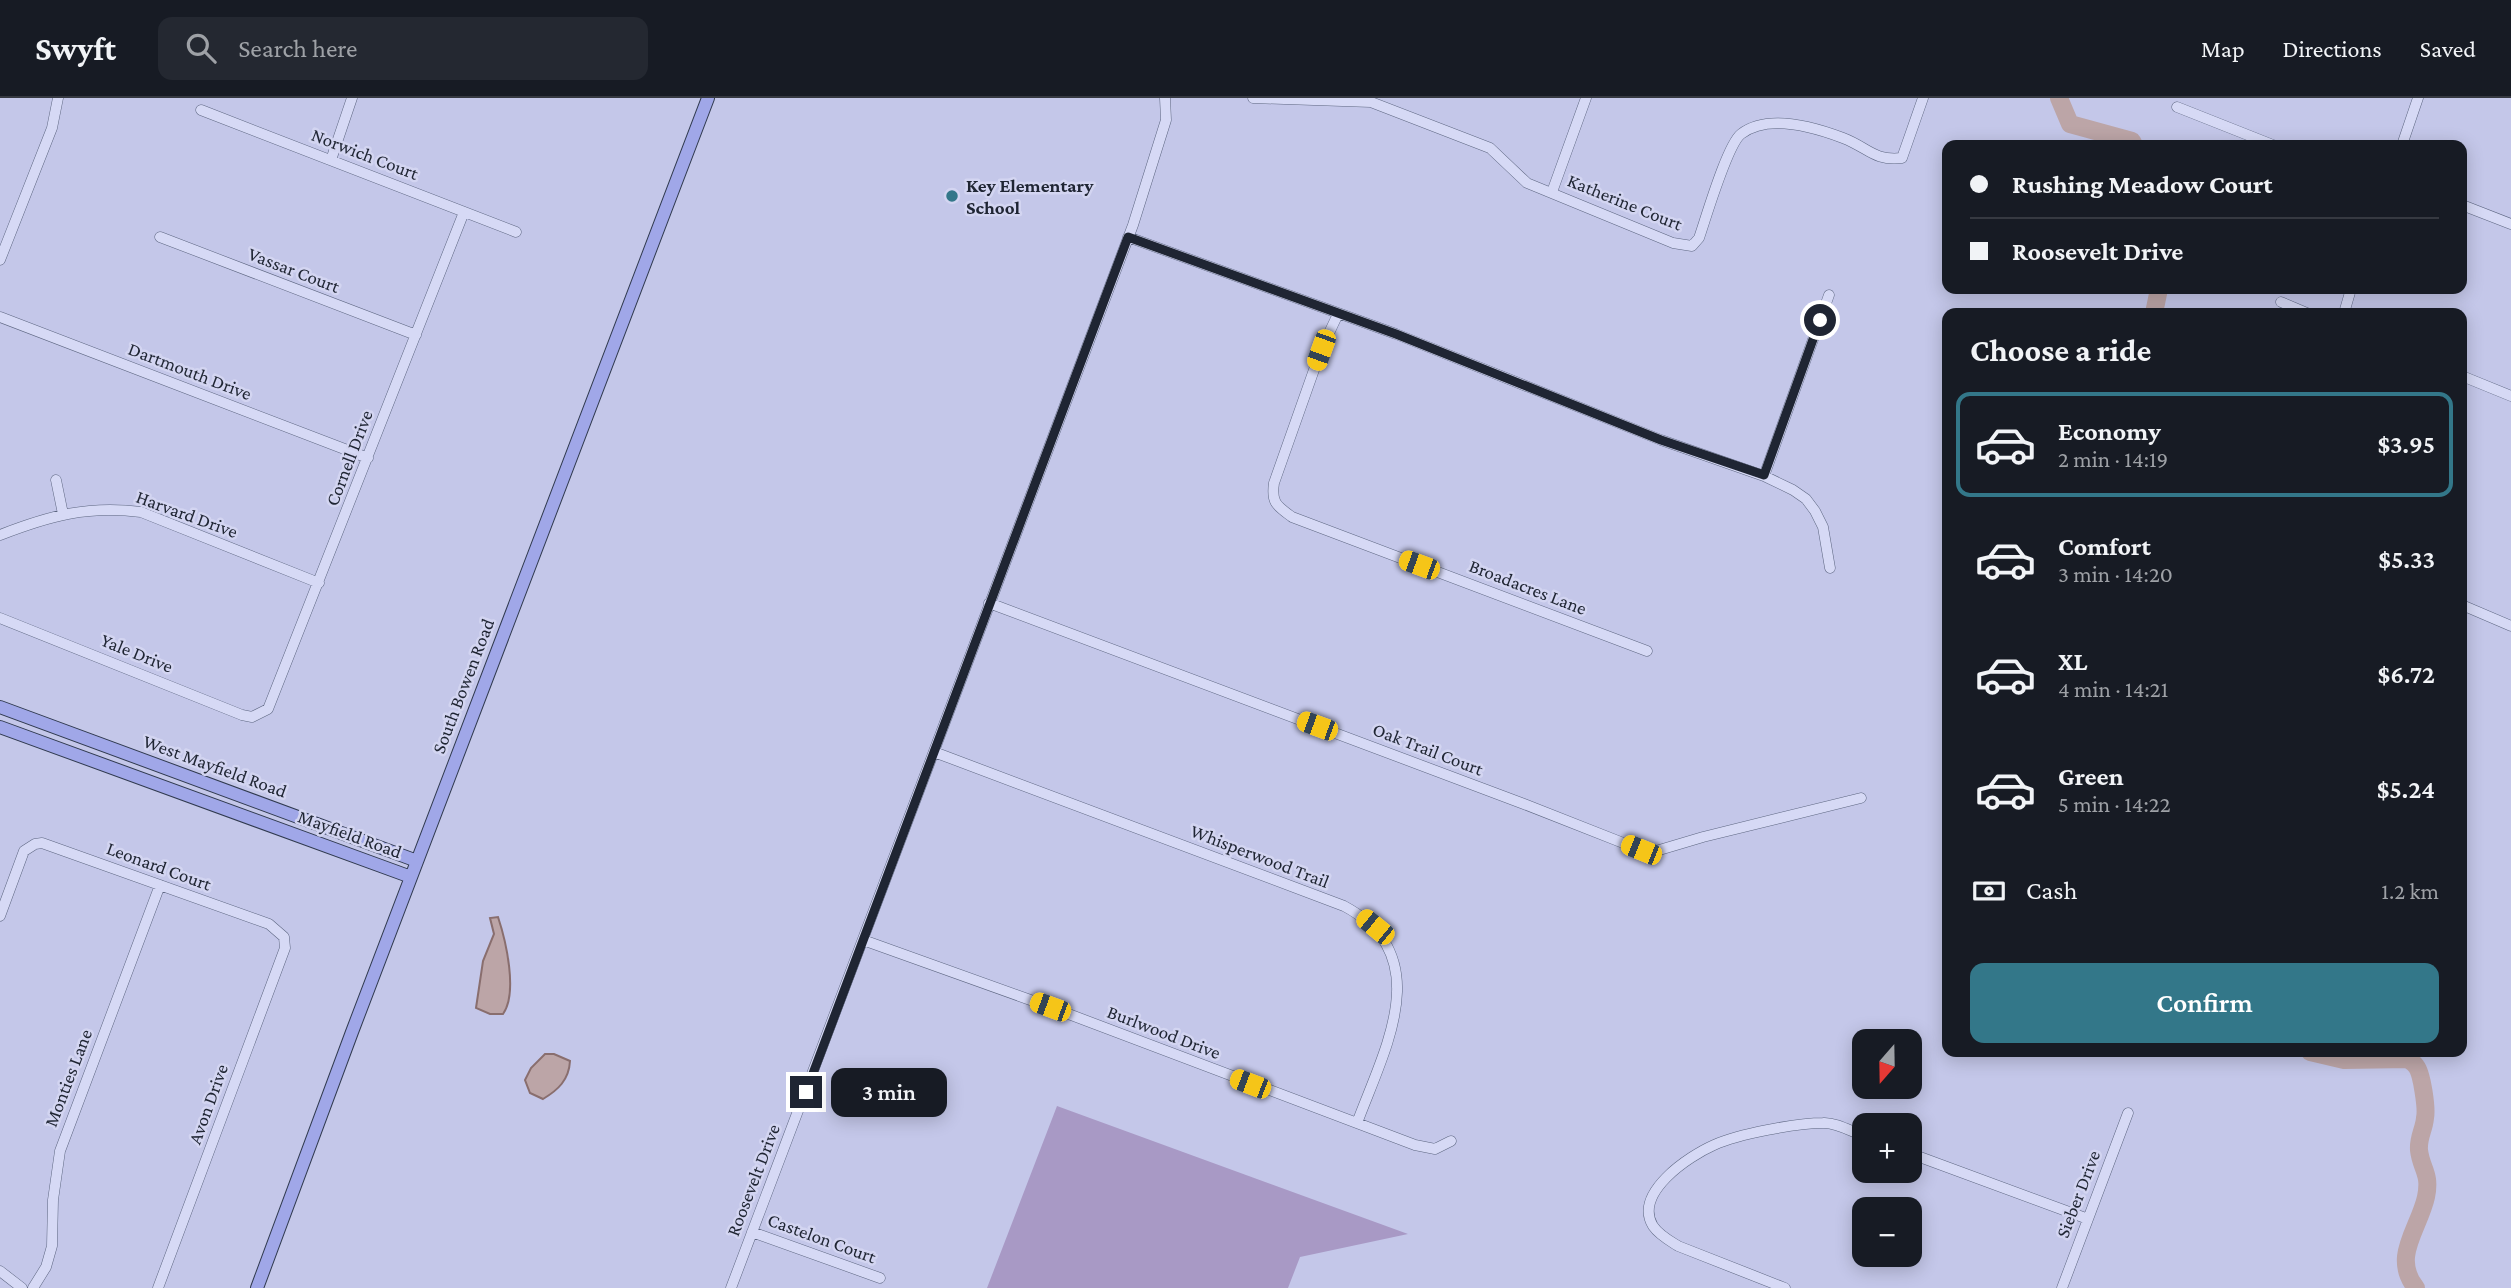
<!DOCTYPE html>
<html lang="en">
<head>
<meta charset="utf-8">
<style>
  :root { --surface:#171b24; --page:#242831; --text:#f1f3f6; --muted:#9ea1a6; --line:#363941; --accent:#337789 }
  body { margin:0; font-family:"Crimson Pro",serif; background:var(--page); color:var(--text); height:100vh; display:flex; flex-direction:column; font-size:26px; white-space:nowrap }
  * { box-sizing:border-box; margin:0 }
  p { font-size:23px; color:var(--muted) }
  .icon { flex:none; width:38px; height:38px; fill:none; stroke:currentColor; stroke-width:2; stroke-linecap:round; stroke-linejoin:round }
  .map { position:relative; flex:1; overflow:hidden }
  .side { position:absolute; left:1942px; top:210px; width:525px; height:749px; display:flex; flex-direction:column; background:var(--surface); border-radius:14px; box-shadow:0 4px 18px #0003 }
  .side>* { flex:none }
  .top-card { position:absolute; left:1942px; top:42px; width:525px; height:154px; border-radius:14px; box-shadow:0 4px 18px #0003; display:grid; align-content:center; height:154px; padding:0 28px; background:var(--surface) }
  .needle { width:46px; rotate:200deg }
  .controls { position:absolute; left:1852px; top:931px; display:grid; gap:14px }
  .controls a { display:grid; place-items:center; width:70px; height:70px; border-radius:14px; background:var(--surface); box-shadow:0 4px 18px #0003; font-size:35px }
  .end { position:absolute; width:32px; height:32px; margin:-16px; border:9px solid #1f2533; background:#fff; box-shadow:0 0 0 4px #fff }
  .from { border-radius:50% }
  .bubble { position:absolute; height:49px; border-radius:14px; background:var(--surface); box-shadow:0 4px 18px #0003; font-size:23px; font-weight:600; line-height:49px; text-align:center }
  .car { position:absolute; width:21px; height:42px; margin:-21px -10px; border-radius:9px; box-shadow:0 0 5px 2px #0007; background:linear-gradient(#f5c518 24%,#345 0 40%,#f5c518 0 76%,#345 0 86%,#f5c518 0) }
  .top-card b { display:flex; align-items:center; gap:24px; height:66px; font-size:26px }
  .top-card b+b { border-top:2px solid var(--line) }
  .top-card i { width:18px; height:18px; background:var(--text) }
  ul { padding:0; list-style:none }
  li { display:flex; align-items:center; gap:21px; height:105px; margin:0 14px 10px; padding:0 14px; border:4px solid transparent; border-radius:14px }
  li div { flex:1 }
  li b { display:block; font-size:26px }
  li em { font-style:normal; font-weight:600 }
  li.active { border-color:var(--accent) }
  li>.icon { width:63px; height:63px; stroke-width:1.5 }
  h2 { padding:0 28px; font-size:32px; line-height:84px }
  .pay { display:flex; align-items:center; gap:18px; height:77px; padding:0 28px; font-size:26px }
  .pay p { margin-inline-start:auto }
  .action { display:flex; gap:14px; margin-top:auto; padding:14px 28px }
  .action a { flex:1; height:80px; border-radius:14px; background:var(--accent); color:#fff; font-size:28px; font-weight:600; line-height:80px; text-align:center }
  header { display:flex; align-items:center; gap:42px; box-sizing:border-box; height:98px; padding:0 35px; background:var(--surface); border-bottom:2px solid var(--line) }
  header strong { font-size:33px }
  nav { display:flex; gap:38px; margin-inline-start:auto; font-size:24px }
  .search { width:490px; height:63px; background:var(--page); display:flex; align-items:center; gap:18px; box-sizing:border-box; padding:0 24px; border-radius:14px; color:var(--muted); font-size:26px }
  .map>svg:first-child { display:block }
  .green { fill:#a899c5 }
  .water { fill:#bca5a7; stroke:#896e6e; stroke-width:2 }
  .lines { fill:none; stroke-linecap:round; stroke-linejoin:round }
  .river { stroke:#bca5a7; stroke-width:18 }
  .minor-casing { stroke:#5d6681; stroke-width:11 }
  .major-casing { stroke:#303a4f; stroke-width:14 }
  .minor { stroke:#d6d9f5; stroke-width:10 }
  .major { stroke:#a0a7e8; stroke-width:12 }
  .route { stroke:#1f2533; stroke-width:9 }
  .poi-dot { fill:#337789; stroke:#d3d5f1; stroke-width:2.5 }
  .labels { text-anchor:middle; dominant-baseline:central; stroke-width:5; stroke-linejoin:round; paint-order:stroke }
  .street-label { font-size:19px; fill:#1f2533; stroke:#d3d5f1 }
  .poi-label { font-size:19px; font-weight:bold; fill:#1f2533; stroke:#d3d5f1; text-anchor:start }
</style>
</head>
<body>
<header>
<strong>Swyft</strong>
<div class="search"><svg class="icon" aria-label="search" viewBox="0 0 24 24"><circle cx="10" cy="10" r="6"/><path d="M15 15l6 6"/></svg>Search here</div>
<nav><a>Map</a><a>Directions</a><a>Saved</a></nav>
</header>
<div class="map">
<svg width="2511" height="1190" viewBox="0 0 2511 1190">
  <rect width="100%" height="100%" fill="#c4c7e9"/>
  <!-- green -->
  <path class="green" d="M1057 1008 1408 1136 1300 1159 1288 1190H987Z"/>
  <!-- water -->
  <path class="water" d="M498 819C506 843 518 895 503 916H490L476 910 483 863 494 836 490 820Z
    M545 956H554L570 963C569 982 558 992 543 1001L530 995 525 982 531 970Z"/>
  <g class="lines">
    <!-- river -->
    <path class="river" d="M2059 0 2070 26 2132 43 2134 47
      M2154 215 2159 191
      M2310 954 2344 962 2408 961C2410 963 2414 965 2416 968 2422 975 2427 1011 2425 1020 2424 1032 2418 1039 2419 1052 2421 1071 2431 1075 2426 1099 2419 1131 2391 1159 2416 1190"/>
    <!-- minor casing -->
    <g class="minor-casing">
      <path id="minor" d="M1253 0 1371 4 1490 50 1527 85 1673 145 1692 148 1699 140C1706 120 1727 47 1741 36 1768 15 1814 29 1843 40 1869 50 1873 63 1902 60L1923 0
        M2177 9 2273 47
        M201 12 516 134
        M2402 47 2418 0
        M331 62 352 0
        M1552 94 1586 0
        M2462 107 2511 126
        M160 139 416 237
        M1128 139 1396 236 1661 342 1764 378 1793 392 1806 401 1815 413 1823 429 1830 470
        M0 162 52 30 58 0
        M2281 204 2307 215
        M2344 215 2351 191
        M1338 216 1321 252 1274 385C1271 405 1277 408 1292 419L1647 553
        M0 219 368 360
        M2462 278 2511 298
        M1764 378 1829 197
        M56 382 63 416
        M0 437C49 418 88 407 141 414L319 485
        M989 505 1524 706 1641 752 1656 753 1703 739 1861 700
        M2462 507 2511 528
        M0 520 242 617 252 619 268 611 464 114
        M934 654 1344 808C1438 858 1384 952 1357 1025
        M0 818 24 753 35 746 42 745 269 826 284 839 285 850 158 1190
        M863 842 1050 909 1415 1047 1435 1051 1451 1043
        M1909 1055 2088 1121
        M752 1134 880 1180
        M0 1173 22 1190
        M33 1190 46 1169 52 1148 53 1102 60 1053 160 787
        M731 1190 1133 127 1166 22 1165 0
        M1785 1190 1678 1148C1670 1143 1659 1137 1653 1128 1633 1095 1689 1058 1714 1047 1738 1036 1797 1025 1823 1025 1836 1024 1852 1034 1864 1038
        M2062 1190 2128 1015"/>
    </g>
    <!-- major casing -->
    <g class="major-casing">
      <path id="major" d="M0 609 417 763
        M0 629 411 779
        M257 1190 352 934 708 0"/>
    </g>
    <!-- minor -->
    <use href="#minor" class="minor"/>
    <!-- major -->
    <use href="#major" class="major"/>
  </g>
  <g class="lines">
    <!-- route -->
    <path class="route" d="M806 994 1128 139 1396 236 1661 342 1764 377 1820 222"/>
  </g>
  <!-- markers -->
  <circle class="poi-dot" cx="952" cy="98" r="7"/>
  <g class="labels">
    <!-- street labels -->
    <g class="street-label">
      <text transform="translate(365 56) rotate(21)">Norwich Court</text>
      <text transform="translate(1625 104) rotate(22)">Katherine Court</text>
      <text transform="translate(294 172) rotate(21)">Vassar Court</text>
      <text transform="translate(190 273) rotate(21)">Dartmouth Drive</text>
      <text transform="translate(349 360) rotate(-69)">Cornell Drive</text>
      <text transform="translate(187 416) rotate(20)">Harvard Drive</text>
      <text transform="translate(1528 489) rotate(21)">Broadacres Lane</text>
      <text transform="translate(137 555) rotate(22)">Yale Drive</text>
      <text transform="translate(463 588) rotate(-69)">South Bowen Road</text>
      <text transform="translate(1428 651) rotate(21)">Oak Trail Court</text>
      <text transform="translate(215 668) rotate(20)">West Mayfield Road</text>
      <text transform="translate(350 736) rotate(20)">Mayfield Road</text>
      <text transform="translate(1260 758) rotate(21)">Whisperwood Trail</text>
      <text transform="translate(159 768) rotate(20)">Leonard Court</text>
      <text transform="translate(1164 934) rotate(21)">Burlwood Drive</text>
      <text transform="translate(68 980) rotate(-69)">Monties Lane</text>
      <text transform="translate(208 1006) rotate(-70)">Avon Drive</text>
      <text transform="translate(753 1082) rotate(-69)">Roosevelt Drive</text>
      <text transform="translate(2078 1096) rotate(-69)">Sieber Drive</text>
      <text transform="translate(822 1140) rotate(20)">Castelon Court</text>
    </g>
    <!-- poi labels -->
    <g class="poi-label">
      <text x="966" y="87">Key Elementary<tspan x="966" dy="22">School</tspan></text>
    </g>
  </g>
</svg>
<div class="controls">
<a><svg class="needle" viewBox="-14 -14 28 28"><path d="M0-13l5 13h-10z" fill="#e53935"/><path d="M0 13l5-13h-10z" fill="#9ea1a6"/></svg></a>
<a>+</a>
<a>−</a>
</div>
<i class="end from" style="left:1820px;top:222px"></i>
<i class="end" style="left:806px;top:994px"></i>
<div class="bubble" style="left:831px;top:970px;width:116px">3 min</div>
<i class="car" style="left:1321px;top:252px;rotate:200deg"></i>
<i class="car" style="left:1419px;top:467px;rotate:290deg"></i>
<i class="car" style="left:1317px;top:628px;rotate:290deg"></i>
<i class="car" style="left:1641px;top:752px;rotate:292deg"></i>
<i class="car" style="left:1375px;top:829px;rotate:309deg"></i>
<i class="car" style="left:1050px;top:909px;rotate:290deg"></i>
<i class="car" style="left:1250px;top:986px;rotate:291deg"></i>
<div class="top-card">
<b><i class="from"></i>Rushing Meadow Court</b>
<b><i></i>Roosevelt Drive</b>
</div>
<section class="side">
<h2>Choose a ride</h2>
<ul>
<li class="active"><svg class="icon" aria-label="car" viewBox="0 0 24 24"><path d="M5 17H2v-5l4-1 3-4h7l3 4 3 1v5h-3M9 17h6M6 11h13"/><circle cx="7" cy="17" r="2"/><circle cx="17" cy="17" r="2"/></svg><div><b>Economy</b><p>2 min · 14:19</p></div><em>$3.95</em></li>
<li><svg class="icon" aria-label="car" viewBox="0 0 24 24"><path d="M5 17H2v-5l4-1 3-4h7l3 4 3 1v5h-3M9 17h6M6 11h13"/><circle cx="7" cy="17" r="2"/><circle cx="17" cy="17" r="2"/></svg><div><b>Comfort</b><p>3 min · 14:20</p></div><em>$5.33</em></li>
<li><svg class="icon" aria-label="car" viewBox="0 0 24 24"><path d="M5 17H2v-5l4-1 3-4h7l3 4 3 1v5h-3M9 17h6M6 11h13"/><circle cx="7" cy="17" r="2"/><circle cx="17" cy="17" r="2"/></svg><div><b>XL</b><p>4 min · 14:21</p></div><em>$6.72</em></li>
<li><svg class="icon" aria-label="car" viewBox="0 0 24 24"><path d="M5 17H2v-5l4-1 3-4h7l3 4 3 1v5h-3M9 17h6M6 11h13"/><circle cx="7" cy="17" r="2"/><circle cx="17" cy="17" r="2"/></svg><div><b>Green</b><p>5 min · 14:22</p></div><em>$5.24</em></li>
</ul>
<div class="pay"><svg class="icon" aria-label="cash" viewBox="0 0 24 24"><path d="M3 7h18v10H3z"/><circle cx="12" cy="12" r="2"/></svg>Cash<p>1.2 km</p></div>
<div class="action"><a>Confirm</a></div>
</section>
</div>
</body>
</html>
